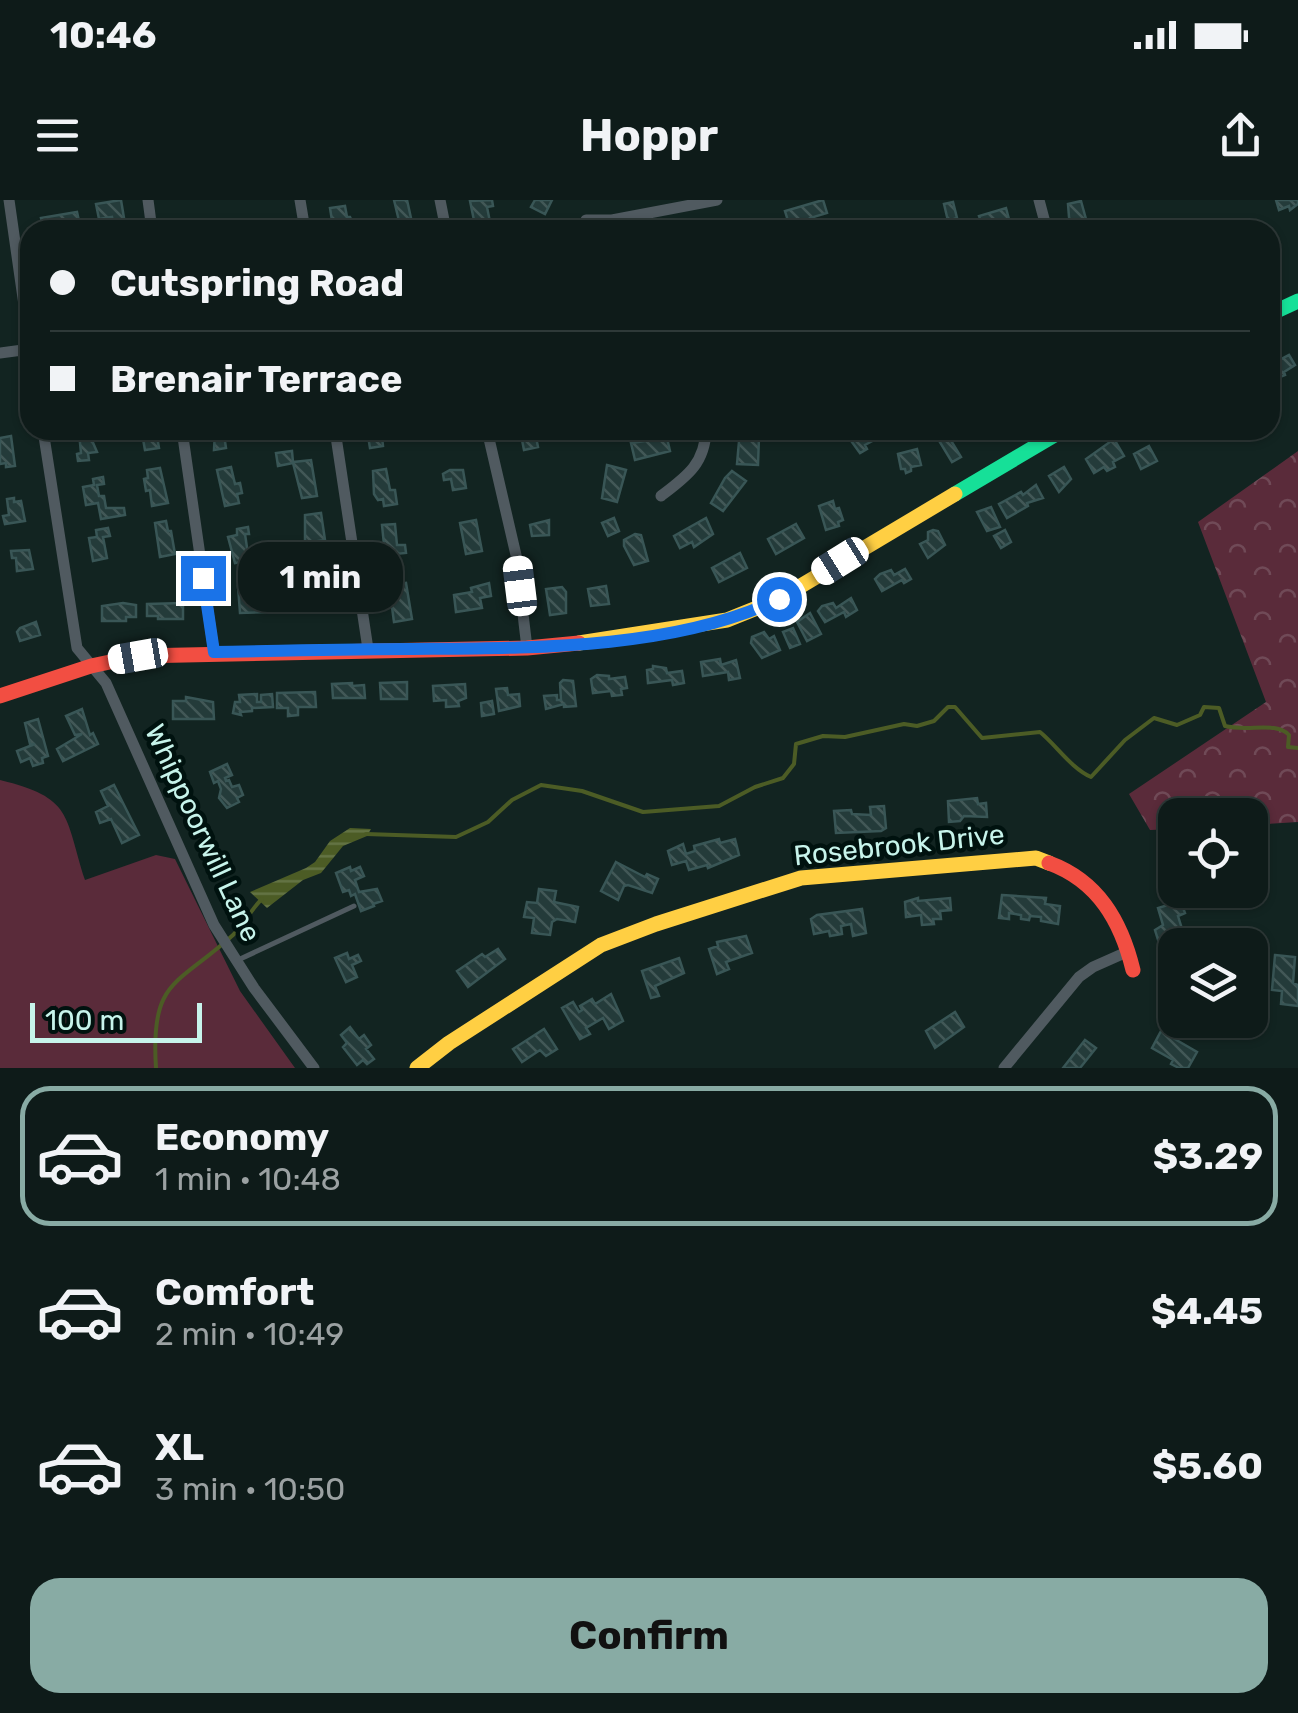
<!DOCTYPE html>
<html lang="en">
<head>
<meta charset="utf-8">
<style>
  :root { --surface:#0e1b19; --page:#172422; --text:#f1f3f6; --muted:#9ba1a2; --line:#2e3938; --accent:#88aba4 }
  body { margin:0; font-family:Rubik,sans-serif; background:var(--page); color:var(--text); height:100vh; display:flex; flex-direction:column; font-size:38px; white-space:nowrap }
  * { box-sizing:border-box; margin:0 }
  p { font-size:32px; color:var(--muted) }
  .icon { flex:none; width:55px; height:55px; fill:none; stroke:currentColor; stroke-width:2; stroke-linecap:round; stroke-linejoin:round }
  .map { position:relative; height:868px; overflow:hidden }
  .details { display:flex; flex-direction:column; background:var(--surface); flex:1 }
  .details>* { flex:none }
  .hud { position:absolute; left:20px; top:20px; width:1260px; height:220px; border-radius:30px; box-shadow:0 2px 8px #0004,0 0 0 2px var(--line); display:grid; align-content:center; height:220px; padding:0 30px; background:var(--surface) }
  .fabs { position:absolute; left:1158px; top:598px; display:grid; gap:20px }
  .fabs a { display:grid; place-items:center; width:110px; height:110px; border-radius:20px; background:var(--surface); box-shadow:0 2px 8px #0004,0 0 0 2px var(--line); font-size:50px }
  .scale { position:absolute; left:30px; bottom:25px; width:172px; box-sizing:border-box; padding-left:10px; border:5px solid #c7f4eb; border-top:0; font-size:28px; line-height:35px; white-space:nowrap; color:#c7f4eb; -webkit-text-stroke:8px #00120f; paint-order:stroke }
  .end { position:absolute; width:45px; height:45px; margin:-22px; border:12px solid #1a73e8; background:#fff; box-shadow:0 0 0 5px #fff }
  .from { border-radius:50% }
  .bubble { position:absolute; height:70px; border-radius:30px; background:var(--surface); box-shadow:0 2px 8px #0004,0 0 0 2px var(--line); font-size:32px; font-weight:700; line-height:70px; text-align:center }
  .car { position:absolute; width:30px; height:60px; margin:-30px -15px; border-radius:12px; box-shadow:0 0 8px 2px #0007; background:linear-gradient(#fff 24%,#345 0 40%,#fff 0 76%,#345 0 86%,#fff 0) }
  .hud b { display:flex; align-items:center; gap:35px; height:95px; font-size:38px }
  .hud b+b { border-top:2px solid var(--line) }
  .hud i { width:25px; height:25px; background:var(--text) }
  ul { padding:18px 0 0; list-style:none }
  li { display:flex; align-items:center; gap:30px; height:140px; margin:0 20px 15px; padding:0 10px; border:5px solid transparent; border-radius:30px }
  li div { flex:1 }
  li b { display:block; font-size:38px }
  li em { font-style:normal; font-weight:700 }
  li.active { border-color:var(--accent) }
  li>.icon { width:90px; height:90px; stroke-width:1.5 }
  .cta { display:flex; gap:20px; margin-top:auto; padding:20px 30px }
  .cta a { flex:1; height:115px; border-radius:30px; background:var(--accent); color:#111; font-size:40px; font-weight:700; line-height:115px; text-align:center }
  .status { display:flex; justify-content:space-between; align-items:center; height:70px; padding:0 50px; background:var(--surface); direction:ltr }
  .status svg { height:28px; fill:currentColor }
  header { display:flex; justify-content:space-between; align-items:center; height:130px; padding:0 30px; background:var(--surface); font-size:45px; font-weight:700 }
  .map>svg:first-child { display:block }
  .green { fill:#5a2b3a }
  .park { fill:url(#park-crowns) }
  .water { fill:url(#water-rules) }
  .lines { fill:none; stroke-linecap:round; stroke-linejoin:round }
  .stream { stroke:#4c5c25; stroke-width:4 }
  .building { fill:url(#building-back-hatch); stroke:#395656; stroke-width:2.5 }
  .lane { stroke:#505a60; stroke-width:5 }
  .street { stroke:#505a60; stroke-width:11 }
  .fast { stroke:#16e098; stroke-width:15 }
  .slow { stroke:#ffcf43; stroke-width:15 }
  .jam { stroke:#f24e42; stroke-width:15 }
  .route { stroke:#1a73e8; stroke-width:12 }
  .labels { text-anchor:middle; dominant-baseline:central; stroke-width:9; stroke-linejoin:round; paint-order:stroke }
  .street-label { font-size:28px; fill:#c7f4eb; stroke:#00120f }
</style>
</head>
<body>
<div class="status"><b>10:46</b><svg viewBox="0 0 49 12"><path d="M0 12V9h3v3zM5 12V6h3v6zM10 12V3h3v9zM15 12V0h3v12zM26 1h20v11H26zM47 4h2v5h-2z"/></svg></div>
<header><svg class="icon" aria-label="menu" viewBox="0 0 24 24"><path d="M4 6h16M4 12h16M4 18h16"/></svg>Hoppr<svg class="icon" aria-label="share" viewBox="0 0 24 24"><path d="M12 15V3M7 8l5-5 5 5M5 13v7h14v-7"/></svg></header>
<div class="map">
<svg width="1298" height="868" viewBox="0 0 1298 868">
  <defs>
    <pattern id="park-crowns" width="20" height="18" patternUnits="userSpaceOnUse" patternTransform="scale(2.5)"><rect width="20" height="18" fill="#5a2b3a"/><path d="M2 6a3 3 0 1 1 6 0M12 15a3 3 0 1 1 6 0" fill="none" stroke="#704a57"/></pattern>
    <pattern id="water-rules" width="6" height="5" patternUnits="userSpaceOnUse" patternTransform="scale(2.5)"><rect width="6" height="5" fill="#4c5c25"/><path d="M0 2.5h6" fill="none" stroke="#647445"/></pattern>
    <pattern id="building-back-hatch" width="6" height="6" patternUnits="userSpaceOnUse" patternTransform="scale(2.5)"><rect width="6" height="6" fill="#243b3a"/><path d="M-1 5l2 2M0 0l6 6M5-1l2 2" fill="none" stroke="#425857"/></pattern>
  </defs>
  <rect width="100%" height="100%" fill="#122421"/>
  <!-- green -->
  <path class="green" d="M0 580C73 598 64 614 85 680L156 655 175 659 240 791 295 868H0Z"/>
  <!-- park -->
  <path class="park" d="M1298 251V622L1250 625V615H1175V629L1150 630 1129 594 1266 502 1198 322Z"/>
  <!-- water -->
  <path class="water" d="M350 628 371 629 367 636 343 646 321 673 303 680 267 708 250 692 306 668 315 662 330 641Z"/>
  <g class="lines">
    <!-- stream -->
    <path class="stream" d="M366 634 456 637 488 622 512 600 541 585 582 591 643 612 719 606 755 587 783 578 794 564 796 544 823 536 845 537 904 524 917 526 934 521 948 507H955L982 538 1040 532C1057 546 1071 568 1091 577L1125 540 1154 518 1177 525 1200 515 1204 507 1219 508 1225 526C1248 532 1276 521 1289 535L1288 547 1298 548
      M156 868C150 779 177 786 233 735 244 725 251 709 262 699"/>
  </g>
  <!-- building -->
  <path class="building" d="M121 0 126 30H115L112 17 99 19 96 4Z
    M394 0H407L411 18 399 21Z
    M492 0 493 6 487 7 491 27 476 30 470 1Z
    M535 0H552L545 14 531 7Z
    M823 0 827 13 810 18 812 26 803 29 800 21 789 24 785 11Z
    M1276 0H1298V4L1290 10 1289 6 1279 10Z
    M1081 1 1089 30H1073L1069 17 1068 4Z
    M953 2 957 18 948 21 944 4Z
    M345 6 347 17H350L356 30 333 27 330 8Z
    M1006 8 1010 23 984 30 979 16Z
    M77 12 81 30H44L41 18Z
    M757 20 760 30H726Z
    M1289 155 1295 165 1284 172 1285 175 1270 181V165Z
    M134 230H156L159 248 145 250 143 239 138 240Z
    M215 230H232V234L224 235 226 248 214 250Z
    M367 230H386V235L382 236 383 246 370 248Z
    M520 230H540L535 232 538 247 524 250Z
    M740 230H756L755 237H759L758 265 737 264Z
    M848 230H871L876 239 865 245 867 249 860 253 849 238 851 237Z
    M88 231 97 252 88 253 89 260 78 261 77 254 81 253 79 233Z
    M947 234 961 257 952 262 938 239Z
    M11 236 15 266 6 267V263L0 264V238Z
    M667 238 670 251 635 260 631 243Z
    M1114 239 1124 256 1113 262 1115 267 1107 271 1104 267 1094 273 1086 259Z
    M1149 246 1157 261 1141 269 1134 254Z
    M917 249 921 265 911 267V271L906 273 905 269H901L898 254Z
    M292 251 293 262 311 260 317 296 302 298 293 263 278 266 276 253Z
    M607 265 626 270 617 302 602 298Z
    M231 267 235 284 240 283 242 293 237 294 239 303 225 306 217 270Z
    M1064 267 1071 279 1059 292 1049 276Z
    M160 268 168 303 152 306 150 290 146 291 144 279 148 278 147 270Z
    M386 269 390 290H395L397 304 384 306 383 299 378 300 374 294 373 271Z
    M450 270H463L466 288 453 290 451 279 444 280 443 274Z
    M732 271 746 281 723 311 711 303 725 278Z
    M103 277 104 284 97 285 99 296H104L106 308H124L125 315 101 319 98 303 86 305 83 287 94 285 93 279Z
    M1036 285 1043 298 1027 303 1028 306 1007 318 999 304 1021 292 1023 295Z
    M14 298V302L21 301 25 321 5 324 3 316 9 315 7 299Z
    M833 301 835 309 839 308 843 320 838 322 839 326 826 330 819 306Z
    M991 307 1000 327 987 331 977 312Z
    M321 313 325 340 305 343V315Z
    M614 318 619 331 608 336 602 323Z
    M706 318 713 334 694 347 692 342 680 348 674 336Z
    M476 320 482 351 466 354 460 323Z
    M549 320V335L532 336 530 325Z
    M166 321 168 331H171L175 354 160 357 155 323Z
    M395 324 397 345H405L406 353 385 355 382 325Z
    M796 324 804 338 776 354 768 339Z
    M248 327 249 334H245L249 361 235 363 228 337 237 335V329Z
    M108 328 110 336 103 337 107 358 93 361 89 338 97 337 96 330Z
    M933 330 938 331 945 345 928 358 920 344 928 340V332Z
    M1005 330 1011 342 1001 348 994 336Z
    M635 334 641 335 648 361 634 365 624 346V340Z
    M29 350 33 369 17 371 16 358H12L11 351Z
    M740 353 747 368 719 382 712 368Z
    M905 369 911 379 904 383 902 380 882 391 875 379 880 374 891 370 894 375Z
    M332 381 336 408 317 410 314 398H309L307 384Z
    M406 383 412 419 394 422 389 385Z
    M489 383 491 396 480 398 482 408 456 412 454 395 472 392 471 388Z
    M238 386H253V393H271L272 412 240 413Z
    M606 386 609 404 591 406 588 389Z
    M562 387 566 392V413L550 415 546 389Z
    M851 398 857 410 846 417 844 412 825 422 818 411 822 406 833 403 836 408Z
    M123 403 136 405V417H126V421H102V406Z
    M183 403V419H158V416H147V404Z
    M810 413 821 434 807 441 797 422Z
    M36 422 40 435 20 441 17 432 20 428Z
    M793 428 800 444 790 448 783 432Z
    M764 432 769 439 774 436 780 450 762 458 751 443 752 437Z
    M720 459 721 465 736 460 740 478 729 480 728 472 703 476 701 462Z
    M653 466 666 468 667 473 682 471 684 483 673 485 672 480 648 483 647 470 653 469Z
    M597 475 609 476V479L625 477 627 488 621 489 622 495 612 496 611 491 593 493 591 479Z
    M563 480 573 481 576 506 564 507V504L546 509 544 496 557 495V500H561L560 483Z
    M407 482V499H381L380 483Z
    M352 483V486L364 485 365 498H333L332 484Z
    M465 484 466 498 458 501 459 506 446 507V500L434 501 433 486Z
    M507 488 508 495 519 494 520 506 499 511 496 489Z
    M315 492 316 507H298V515L288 516V508H277V493Z
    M257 494V502H261V495L272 494 273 507 252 508V511L240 512 241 515 233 513 235 502H240L239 495Z
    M186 497 213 502 214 519H173V501H186Z
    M492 501 494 514 482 516 481 503Z
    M82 509 90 535 93 533 98 544 63 561 57 549 82 534 75 535 66 516Z
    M38 519 48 556 42 558 43 563 33 566 30 558 21 562 17 551 35 544H30L25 523Z
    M227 564 232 575 225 578 226 581 229 580 232 587 239 585 243 595 237 598 239 602 227 608 219 598 221 589 218 581 214 583 210 572Z
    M114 585 139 635 122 643 111 619 100 623 96 612 108 606 101 591Z
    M977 598 978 604 986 603 987 617 964 616 960 621 949 622 948 601Z
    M884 606 886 628 881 631 836 633 834 611 851 610 852 614 871 615 870 607Z
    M719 639 720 643 735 639 739 655 708 668 707 665 689 670 686 661 672 665 668 651 683 644 686 654 695 651 694 646Z
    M616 662 645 677 647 674 658 679 652 693 628 685 624 686 618 700 601 691Z
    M350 667 351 671 360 667 364 676 355 680 359 692 377 689 382 701 373 704 374 706 361 711 355 694 351 696 349 690 343 692 336 673Z
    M539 689 556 691 554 702 578 707 575 722 557 719 552 722 550 735 532 733 534 718 524 717 527 702 537 703Z
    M1002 695 1046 698 1045 704 1060 706 1058 724 1041 721V717L1030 716 1029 720 1021 719V715L1009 713V719L999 718Z
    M918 698V701L950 698 951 710 940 711 941 719H933L934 724 922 725 921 715 906 717 905 702Z
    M1174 703 1175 707 1182 705 1185 713 1178 716 1183 732 1189 730 1194 745H1175L1174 761 1169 744 1165 741 1159 743 1155 730 1163 725 1158 708Z
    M862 709 866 733 853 736 851 724 841 726 842 734 830 736 829 731 814 734 811 719 817 715Z
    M746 736 752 753 726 762 729 769 717 774 709 749 718 746 717 742Z
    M498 749 505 759 468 787 457 771 482 754 485 757Z
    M347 753 349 759 358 755 361 761 352 765 357 777 346 782 335 758Z
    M1275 755 1295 757 1293 783 1298 785V806L1281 804 1282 791 1272 790Z
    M679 758 684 773 655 786 659 796 651 798 642 771Z
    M611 794 623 821 609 829 603 818 586 828 590 834 580 839 562 808 573 802 579 812 582 810 580 806 592 799 595 804Z
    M955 812 964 827 935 848 926 831Z
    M350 827 359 839 364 835 371 845 366 849 374 859 367 864 363 860 357 865 343 847 347 843 341 835Z
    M544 829 557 849 546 856 540 850 522 862 513 849Z
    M1161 831 1197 852 1188 868H1179L1171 864 1173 860 1152 848Z
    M1085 840 1096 848 1080 868H1063Z"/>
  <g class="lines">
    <!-- lane -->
    <path class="lane" d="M238 760 354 706"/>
    <!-- street -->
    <path class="street" d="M9 0 30 147
      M148 0 152 30
      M300 0 305 30
      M440 0 446 30
      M1039 0 1047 30
      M586 20H612L717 0
      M0 153 30 149
      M43 230 77 448 106 483 214 725 254 788 314 868
      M182 230 214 453
      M335 230 368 449
      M487 230 516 355 527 448
      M661 296C686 277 705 264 706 230
      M1004 868 1079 777 1093 767 1129 751"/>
    <!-- fast -->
    <path class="fast" d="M1270 114 1298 101
      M955 294 1063 230"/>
    <!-- slow -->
    <path class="slow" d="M579 443 727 420 779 399 955 294
      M417 868 449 843 601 745 656 724 801 678 1036 658 1049 663"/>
    <!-- jam -->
    <path class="jam" d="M0 496 91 466 138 456 527 448 579 443
      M1049 663C1098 681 1121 721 1133 770"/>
  </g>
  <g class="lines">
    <!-- route -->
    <path class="route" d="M203 378 214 452C280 451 346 449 412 449 528 448 673 450 779 399"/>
  </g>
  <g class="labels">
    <!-- street labels -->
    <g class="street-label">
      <text transform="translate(203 633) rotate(65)">Whippoorwill Lane</text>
      <text transform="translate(899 645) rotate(-6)">Rosebrook Drive</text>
    </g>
  </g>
</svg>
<div class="fabs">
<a><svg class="icon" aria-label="locate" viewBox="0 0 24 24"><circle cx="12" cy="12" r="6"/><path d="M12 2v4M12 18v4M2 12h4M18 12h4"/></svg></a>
<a><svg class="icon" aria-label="layers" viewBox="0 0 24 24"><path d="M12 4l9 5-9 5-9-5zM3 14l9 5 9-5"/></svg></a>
</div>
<div class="scale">100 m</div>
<i class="end from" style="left:779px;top:399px"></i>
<i class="end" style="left:203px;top:378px"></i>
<div class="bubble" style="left:238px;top:342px;width:165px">1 min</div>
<i class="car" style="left:840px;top:361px;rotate:238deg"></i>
<i class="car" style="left:520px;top:386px;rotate:353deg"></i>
<i class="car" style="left:138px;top:456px;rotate:260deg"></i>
<div class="hud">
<b><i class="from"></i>Cutspring Road</b>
<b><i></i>Brenair Terrace</b>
</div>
</div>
<section class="details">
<ul>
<li class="active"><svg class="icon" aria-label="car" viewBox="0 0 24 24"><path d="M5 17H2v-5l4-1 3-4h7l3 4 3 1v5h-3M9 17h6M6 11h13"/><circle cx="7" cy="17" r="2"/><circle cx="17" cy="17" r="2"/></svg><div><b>Economy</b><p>1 min · 10:48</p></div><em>$3.29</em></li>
<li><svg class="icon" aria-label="car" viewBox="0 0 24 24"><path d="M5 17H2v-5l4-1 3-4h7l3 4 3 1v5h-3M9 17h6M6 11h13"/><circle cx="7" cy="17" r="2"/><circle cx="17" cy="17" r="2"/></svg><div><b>Comfort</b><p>2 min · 10:49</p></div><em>$4.45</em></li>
<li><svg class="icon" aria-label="car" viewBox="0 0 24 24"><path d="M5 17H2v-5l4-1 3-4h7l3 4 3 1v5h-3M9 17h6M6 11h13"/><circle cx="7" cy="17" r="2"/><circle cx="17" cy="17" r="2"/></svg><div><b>XL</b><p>3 min · 10:50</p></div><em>$5.60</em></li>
</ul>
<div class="cta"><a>Confirm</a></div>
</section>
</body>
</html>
